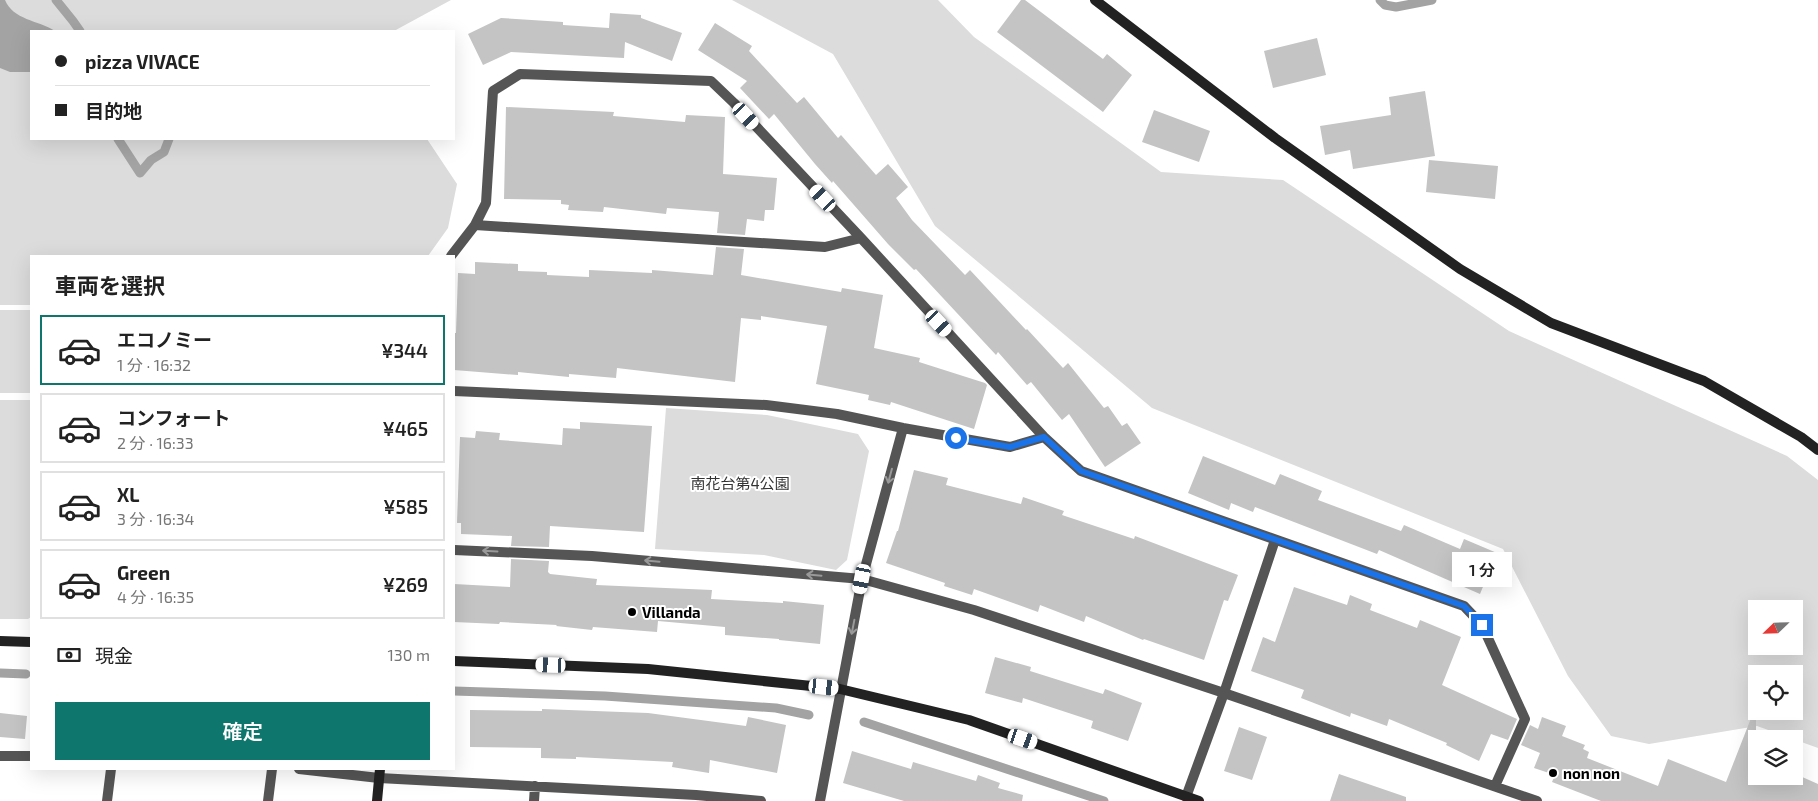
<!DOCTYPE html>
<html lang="ja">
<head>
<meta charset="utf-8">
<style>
  :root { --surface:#fff; --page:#f2f2f2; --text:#222; --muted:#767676; --line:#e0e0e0; --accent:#0f766e }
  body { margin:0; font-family:"Exo 2","Noto Sans JP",sans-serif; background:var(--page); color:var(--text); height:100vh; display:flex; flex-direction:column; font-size:19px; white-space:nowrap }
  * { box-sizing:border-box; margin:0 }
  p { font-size:16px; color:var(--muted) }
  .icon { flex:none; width:28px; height:28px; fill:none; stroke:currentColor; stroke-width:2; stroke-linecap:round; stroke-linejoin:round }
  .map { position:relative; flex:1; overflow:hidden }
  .side { position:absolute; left:30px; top:255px; width:425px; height:515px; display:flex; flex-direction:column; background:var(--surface); border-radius:0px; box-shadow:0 5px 20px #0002 }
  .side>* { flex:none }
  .hud { position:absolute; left:30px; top:30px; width:425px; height:110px; border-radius:0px; box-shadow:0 5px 20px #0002; display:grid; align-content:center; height:110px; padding:0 25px; background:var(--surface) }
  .needle { width:32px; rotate:247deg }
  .fabs { position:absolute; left:1748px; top:600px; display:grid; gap:10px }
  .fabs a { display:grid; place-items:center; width:55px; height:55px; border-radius:0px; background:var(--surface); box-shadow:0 5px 20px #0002; font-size:25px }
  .end { position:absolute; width:22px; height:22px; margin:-11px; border:6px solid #1a73e8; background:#fff; box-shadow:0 0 0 2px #fff }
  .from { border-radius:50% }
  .bubble { position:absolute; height:35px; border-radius:0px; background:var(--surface); box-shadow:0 5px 20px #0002; font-size:16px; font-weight:600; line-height:35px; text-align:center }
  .car { position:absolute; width:15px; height:30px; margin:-15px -8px; border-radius:6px; box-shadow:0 0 4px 1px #0007; background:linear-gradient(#fff 24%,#345 0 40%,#fff 0 76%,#345 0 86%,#fff 0) }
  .hud b { display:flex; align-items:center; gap:18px; height:48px; font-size:19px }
  .hud b+b { border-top:1px solid var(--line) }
  .hud i { width:12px; height:12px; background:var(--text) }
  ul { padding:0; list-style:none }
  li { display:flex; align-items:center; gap:15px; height:70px; margin:0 10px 8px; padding:0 15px; border:2px solid var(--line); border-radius:0px }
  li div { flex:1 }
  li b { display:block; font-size:19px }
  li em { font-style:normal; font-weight:600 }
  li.active { border-color:var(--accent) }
  li>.icon { width:45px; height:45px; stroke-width:1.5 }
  h2 { padding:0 25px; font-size:22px; line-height:60px }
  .pay { display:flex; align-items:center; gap:12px; height:55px; padding:0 25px; font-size:19px }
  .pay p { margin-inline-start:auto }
  .primary-button { display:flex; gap:10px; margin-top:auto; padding:10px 25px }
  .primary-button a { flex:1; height:58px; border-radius:0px; background:var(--accent); color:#fff; font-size:20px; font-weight:600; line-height:58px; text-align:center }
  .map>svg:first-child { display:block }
  .green { fill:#dcdcdc; fill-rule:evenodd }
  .water { fill:#a3a3a3 }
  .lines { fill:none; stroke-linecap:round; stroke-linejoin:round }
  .stream { stroke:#a3a3a3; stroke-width:9 }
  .building { fill:#c4c4c4 }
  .street { stroke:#555; stroke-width:10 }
  .secondary { stroke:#222; stroke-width:10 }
  .oneway { stroke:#999 }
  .route { stroke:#1a73e8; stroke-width:6 }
  .poi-dot { fill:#000; stroke:#fff; stroke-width:2 }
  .labels { text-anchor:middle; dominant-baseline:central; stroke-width:4; stroke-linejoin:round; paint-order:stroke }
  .park-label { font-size:15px; fill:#333; stroke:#fff }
  .poi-label { font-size:15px; font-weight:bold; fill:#000; stroke:#fff; text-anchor:start }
</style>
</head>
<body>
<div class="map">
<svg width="1818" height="801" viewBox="0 0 1818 801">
  <rect width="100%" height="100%" fill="#fff"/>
  <!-- green -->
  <path class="green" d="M0 0H451L394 31H31V139H427L457 184 448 228 428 256H31V305H0Z
    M732 0H938L974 37 1161 172 1283 180 1509 331 1787 456 1818 480V748L1757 726 1649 744 1611 736 1568 676 1503 549 1152 408 935 226 833 54ZM1756 609H1794V646H1756ZM1756 674H1794V711H1756Z
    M0 310H31V393H0Z
    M0 400H31V617L28 619H0Z
    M666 408 767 415 858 434 869 451 847 560 836 570 764 555 655 549Z"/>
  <!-- water -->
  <path class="water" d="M0 0H5C13 20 38 20 55 31H31V72H10L0 68Z"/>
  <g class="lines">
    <!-- stream -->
    <path class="stream" d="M56 0 73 21 80 31
      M1380 0 1385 5 1396 7 1432 0
      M118 139 140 173 151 160 164 152 169 139
      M0 673 26 674
      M454 691 605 696 776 708 809 715
      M864 722 1104 801"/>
  </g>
  <!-- building -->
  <path class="building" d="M1021 0H1025L1103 59 1107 54 1132 75 1103 112 997 32Z
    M610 13 641 15V18L682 33 672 61 625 42 624 58 511 52 483 65 468 34 501 18 563 22V25L609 28Z
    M715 23 752 46 749 51 797 103 804 97 838 138 841 135 876 175 888 164 908 187 896 198 912 220 965 275 970 270 1026 330 1027 329 1063 368 1068 363 1104 408 1108 406 1122 426 1127 423 1141 443 1105 467 1069 414 1062 420 1031 382 1027 385 998 352 996 355 916 269 914 270 888 244 833 181 832 183 815 164 774 114 769 119 740 88 747 81 698 50Z
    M1317 38 1326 75 1273 88 1264 51Z
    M1425 91 1435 156 1353 169 1350 150 1325 155 1320 126 1391 115 1389 97Z
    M506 107 614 112 613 116 685 122 686 115 725 117 723 174 777 178 774 210H765L764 221 747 219 745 235 717 233 719 212 667 208 666 214 604 207 603 212 568 210 569 205 561 204V200L504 199Z
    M1154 110 1210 131 1199 162 1142 142Z
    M1429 160 1498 166 1495 199 1426 192Z
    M716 247 744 249 741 275 841 292 842 288 883 295 874 348 920 358 919 362 985 383 987 385 974 429 891 402 890 405 868 400 869 395 816 384 827 326 761 316V320L741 318 735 382 617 368 616 378 569 374V377L518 372V375L454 370V333H456L458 273 475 274V262L518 264V271L547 272V275L589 277V270L652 273V270L713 275Z
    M580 422 652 426 644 532 550 526 549 547 511 546 512 536 461 534V523H457L460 437 475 438 476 431 500 433 499 440 562 445 563 428 580 429Z
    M1203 456 1275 485 1280 474 1322 491 1318 500 1401 531 1404 525 1460 549 1464 539 1497 553 1480 594 1379 550 1377 554 1255 507 1253 512 1231 503 1229 510 1188 493Z
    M914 470 948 478 946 485 1021 504 1023 497 1064 511 1062 515 1134 539 1135 536 1238 575 1228 601 1224 600 1204 660 1144 639 1143 640 1086 616 1084 622 1040 605 1038 612 974 589 972 595 944 586 945 583 886 563 897 531H898Z
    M511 559 549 561 548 572 550 574 597 579 596 585 712 590 711 599 783 603V601L824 605 820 644 779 640V639L725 635V627L658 621 657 632 593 627 592 630 556 626 557 625 500 622 499 624 454 622V584L510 587Z
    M1294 587 1347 605 1350 595 1372 604 1370 610 1417 628 1420 620 1461 637 1442 685 1517 719 1508 740 1491 734 1479 761 1446 745 1447 743 1389 719 1387 726 1351 713 1350 717 1301 698 1304 690 1251 671 1263 637 1275 642Z
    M995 657 1031 667 1030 671 1103 694 1105 689 1142 703 1128 741 1091 728 1093 721 1023 698 1022 703 985 693Z
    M1755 708H1756V776H1800L1818 784V801H1601L1552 782 1555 775 1534 768 1540 753 1521 745 1530 725 1538 729 1542 717 1566 726 1562 736 1585 745 1583 749 1589 752 1587 758 1658 786 1668 759 1726 782Z
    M542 709 648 713 746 726 748 717 786 725 777 773 710 760 709 773 672 767 673 762 576 757V759L541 758V748L470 747V710L542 711Z
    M0 713 27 716 25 739 0 737Z
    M1239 727 1267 737 1252 780 1224 771Z
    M852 751 911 769 913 762 976 781 978 775 1000 783 998 788 1023 795 1022 801H904L843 783Z
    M1339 774 1406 797V801H1330Z"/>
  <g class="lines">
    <!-- street -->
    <path class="street" d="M475 225 825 247 861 238
      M451 256 475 225 486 203 493 91 520 74 711 81 734 103 861 238 1044 437 1081 471 1464 606 1482 625 1525 719 1495 786
      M454 391 766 405 837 414 903 428 1010 447 1044 437
      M454 550 592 556 862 579 974 610 1224 693 1537 801
      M0 756H31
      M299 769 379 778 696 795 761 801
      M1186 797 1224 693 1275 540
      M107 801 111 769
      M268 801 272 769
      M534 801 535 786
      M820 801 862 579 903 428"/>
    <!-- secondary -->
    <path class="secondary" d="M1095 0 1275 138 1460 269 1551 323 1704 381 1801 437 1818 450
      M0 641 31 642
      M454 661 648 669 840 689 969 720 1199 801
      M377 801 380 769"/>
  </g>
  <!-- one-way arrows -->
  <defs><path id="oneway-shaft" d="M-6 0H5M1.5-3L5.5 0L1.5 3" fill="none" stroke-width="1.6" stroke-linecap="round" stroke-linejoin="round" transform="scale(1.25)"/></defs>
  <g class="oneway">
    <use href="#oneway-shaft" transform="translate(890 476) rotate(105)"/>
    <use href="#oneway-shaft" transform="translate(490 551) rotate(-177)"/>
    <use href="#oneway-shaft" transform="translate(652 561) rotate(-175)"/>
    <use href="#oneway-shaft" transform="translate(814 575) rotate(-175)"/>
    <use href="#oneway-shaft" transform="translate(853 627) rotate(101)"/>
  </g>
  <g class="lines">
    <!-- route -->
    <path class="route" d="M956 438 1010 447 1044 437 1081 471 1464 606 1482 625"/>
  </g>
  <!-- markers -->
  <g class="poi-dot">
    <circle cx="632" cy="612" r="5"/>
    <circle cx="1553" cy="773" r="5"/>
  </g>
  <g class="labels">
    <!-- park labels -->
    <g class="park-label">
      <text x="740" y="483">南花台第4公園</text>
    </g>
    <!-- poi labels -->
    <g class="poi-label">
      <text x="642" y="612">Villanda</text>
      <text x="1563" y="773">non non</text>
    </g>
  </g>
</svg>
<div class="fabs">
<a><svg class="needle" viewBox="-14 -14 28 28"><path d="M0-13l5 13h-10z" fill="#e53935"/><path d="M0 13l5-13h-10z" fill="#767676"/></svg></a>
<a><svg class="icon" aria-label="locate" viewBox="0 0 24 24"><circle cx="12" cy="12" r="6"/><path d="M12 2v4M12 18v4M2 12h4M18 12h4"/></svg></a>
<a><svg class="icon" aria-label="layers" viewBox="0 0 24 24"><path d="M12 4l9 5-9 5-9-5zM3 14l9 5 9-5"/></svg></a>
</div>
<i class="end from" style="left:956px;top:438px"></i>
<i class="end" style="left:1482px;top:625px"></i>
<div class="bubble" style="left:1452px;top:552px;width:60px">1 分</div>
<i class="car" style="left:746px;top:116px;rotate:137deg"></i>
<i class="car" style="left:823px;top:198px;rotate:317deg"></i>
<i class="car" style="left:939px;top:323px;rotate:137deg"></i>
<i class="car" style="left:862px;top:579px;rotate:191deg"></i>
<i class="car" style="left:551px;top:665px;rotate:272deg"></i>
<i class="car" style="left:824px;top:687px;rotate:96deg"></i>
<i class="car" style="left:1023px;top:739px;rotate:109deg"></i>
<div class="hud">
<b><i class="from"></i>pizza VIVACE</b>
<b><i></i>目的地</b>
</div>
<section class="side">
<h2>車両を選択</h2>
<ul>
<li class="active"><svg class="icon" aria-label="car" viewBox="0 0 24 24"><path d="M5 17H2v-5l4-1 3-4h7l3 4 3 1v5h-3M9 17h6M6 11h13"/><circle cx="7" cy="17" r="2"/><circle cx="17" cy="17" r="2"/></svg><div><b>エコノミー</b><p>1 分 · 16:32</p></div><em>¥344</em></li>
<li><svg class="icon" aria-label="car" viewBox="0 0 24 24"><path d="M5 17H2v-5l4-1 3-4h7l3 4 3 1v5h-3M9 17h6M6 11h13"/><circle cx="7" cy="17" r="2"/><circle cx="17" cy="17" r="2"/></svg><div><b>コンフォート</b><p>2 分 · 16:33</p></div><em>¥465</em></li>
<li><svg class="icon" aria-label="car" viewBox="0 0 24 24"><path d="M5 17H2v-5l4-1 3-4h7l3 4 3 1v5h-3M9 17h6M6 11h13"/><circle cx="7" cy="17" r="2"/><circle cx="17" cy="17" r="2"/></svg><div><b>XL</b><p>3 分 · 16:34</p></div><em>¥585</em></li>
<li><svg class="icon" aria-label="car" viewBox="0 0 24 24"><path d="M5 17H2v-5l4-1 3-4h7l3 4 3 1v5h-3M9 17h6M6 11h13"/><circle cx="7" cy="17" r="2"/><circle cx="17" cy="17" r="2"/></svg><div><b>Green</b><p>4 分 · 16:35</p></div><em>¥269</em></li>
</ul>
<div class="pay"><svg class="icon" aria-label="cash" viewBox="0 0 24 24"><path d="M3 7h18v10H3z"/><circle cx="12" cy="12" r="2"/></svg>現金<p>130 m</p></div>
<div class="primary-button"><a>確定</a></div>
</section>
</div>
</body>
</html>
